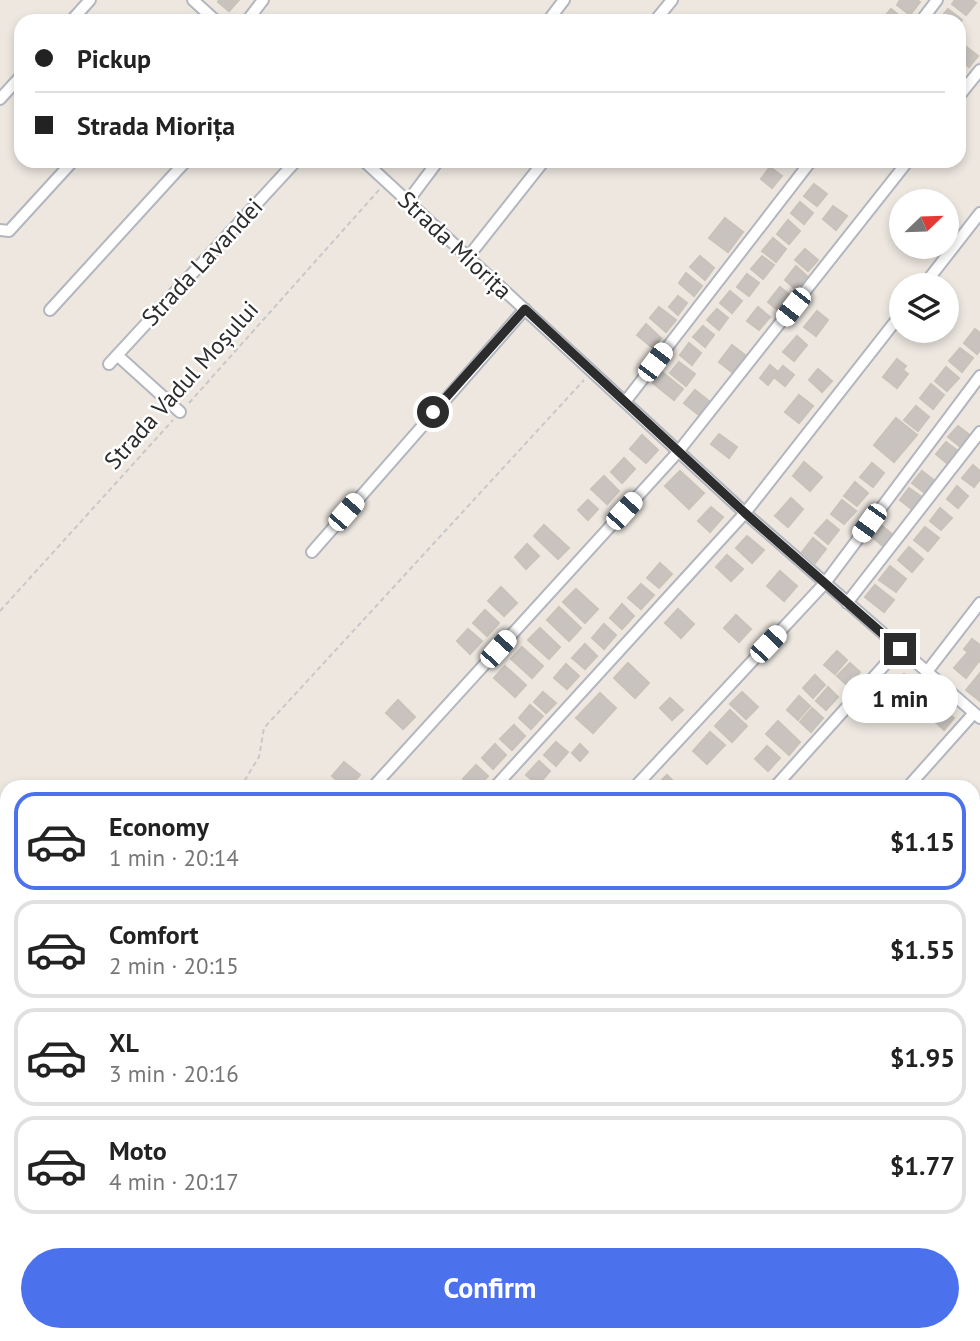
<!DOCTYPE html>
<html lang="en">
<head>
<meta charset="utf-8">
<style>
  :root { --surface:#fff; --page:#f2f2f2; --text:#222; --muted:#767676; --line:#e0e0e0; --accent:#4c71ed }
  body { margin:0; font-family:"PT Sans",sans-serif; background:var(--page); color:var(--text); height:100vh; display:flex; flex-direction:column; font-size:26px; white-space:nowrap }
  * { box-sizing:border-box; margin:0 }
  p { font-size:23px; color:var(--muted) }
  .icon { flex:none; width:38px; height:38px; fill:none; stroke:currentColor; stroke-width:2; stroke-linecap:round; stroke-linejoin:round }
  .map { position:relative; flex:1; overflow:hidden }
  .details { position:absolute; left:0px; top:780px; width:980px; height:562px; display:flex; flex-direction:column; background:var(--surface); border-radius:21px 21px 0 0; box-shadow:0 4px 10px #0003 }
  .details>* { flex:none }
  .banner { position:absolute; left:14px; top:14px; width:952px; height:154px; border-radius:21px; box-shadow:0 4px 10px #0003; display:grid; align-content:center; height:154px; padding:0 21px; background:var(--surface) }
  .needle { width:46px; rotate:67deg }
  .controls { position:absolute; left:889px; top:189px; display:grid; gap:14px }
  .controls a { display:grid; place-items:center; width:70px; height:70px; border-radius:50%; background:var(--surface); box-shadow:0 4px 10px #0003; font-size:35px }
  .end { position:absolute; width:32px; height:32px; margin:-16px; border:9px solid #2c2c2c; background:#fff; box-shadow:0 0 0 4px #fff }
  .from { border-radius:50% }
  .bubble { position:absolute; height:49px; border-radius:24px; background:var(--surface); box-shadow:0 4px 10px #0003; font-size:23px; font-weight:600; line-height:49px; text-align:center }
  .car { position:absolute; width:21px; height:42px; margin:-21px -10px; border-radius:9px; box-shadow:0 0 5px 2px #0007; background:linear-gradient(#fff 24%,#345 0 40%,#fff 0 76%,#345 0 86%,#fff 0) }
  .banner b { display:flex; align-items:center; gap:24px; height:66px; font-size:26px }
  .banner b+b { border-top:2px solid var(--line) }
  .banner i { width:18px; height:18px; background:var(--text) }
  ul { padding:12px 0 0; list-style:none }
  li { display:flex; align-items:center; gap:21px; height:98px; margin:0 14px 10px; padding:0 7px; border:4px solid var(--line); border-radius:21px }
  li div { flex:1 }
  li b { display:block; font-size:26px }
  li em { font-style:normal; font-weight:600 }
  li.active { border-color:var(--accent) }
  li>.icon { width:63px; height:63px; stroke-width:1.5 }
  .cta { display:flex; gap:14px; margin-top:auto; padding:14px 21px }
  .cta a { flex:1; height:80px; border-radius:42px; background:var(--accent); color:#fff; font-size:28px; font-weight:600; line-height:80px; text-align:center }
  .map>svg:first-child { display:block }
  .building { fill:#c8c3bf; stroke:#c8c2b9; stroke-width:2 }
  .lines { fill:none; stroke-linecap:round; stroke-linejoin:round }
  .minor-casing { stroke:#b3b6be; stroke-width:14 }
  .path { stroke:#c8c8c8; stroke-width:2; stroke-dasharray:5 3.5; stroke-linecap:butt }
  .minor { stroke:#fff; stroke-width:10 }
  .route { stroke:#2c2c2c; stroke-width:9 }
  .labels { text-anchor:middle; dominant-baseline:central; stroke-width:5; stroke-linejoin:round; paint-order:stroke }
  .street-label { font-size:24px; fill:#2c2c2c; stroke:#fff }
</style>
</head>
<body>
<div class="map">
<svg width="980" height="1341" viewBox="0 0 980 1341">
  <rect width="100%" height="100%" fill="#ede7e0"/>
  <!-- building -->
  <path class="building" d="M219 0H239L229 11 218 2Z
    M900 0H917L920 2 910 15 897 5Z
    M955 0H972L976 3 966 15 952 4Z
    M891 9 905 20 904 21H881Z
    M948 9 962 20 959 24V21H938Z
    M964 45 978 56 969 67 959 59V51Z
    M770 167 782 176 772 188 761 179Z
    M814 184 827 194 817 206 804 196Z
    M800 202 813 213 804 224 791 213Z
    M833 206 847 216 836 230 823 219Z
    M725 218 743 232 728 252 709 238Z
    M788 220 800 231 789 244 777 234Z
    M773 238 786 249 776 262 762 251Z
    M805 249 818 260 808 271 795 260Z
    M700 256 714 268 705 280 690 267Z
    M762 256 774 265 763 279 751 269Z
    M796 266 807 276 796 290 785 280Z
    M686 273 702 286 694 296 679 283Z
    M747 274 759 283 749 296 737 287Z
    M780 287 792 297 780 312 768 302Z
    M730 291 742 301 732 313 720 303Z
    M678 296 687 303 678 315 669 307Z
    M659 307 676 320 666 332 650 318Z
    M758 307 770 317 759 330 747 321Z
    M717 309 728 318 719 330 707 320Z
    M817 311 828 320 816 336 804 327Z
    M646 324 661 338 653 348 637 335Z
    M703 326 714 335 705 347 693 337Z
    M975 329 980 333V350L977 354 964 343Z
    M797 336 807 345 794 361 783 352Z
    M689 343 701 353 692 365 680 355Z
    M732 345 745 355 732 372 719 362Z
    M960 348 973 358 962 372 949 361Z
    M897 359 906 366 903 370 908 374 897 388 883 377Z
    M679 362 695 374 686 386 670 373Z
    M770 365 778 372 768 385 760 378Z
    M783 366 794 375 785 386 774 377Z
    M946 367 959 378 947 391 935 381Z
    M818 369 832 381 822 392 809 380Z
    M662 372 683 389 674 400 653 383Z
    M931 384 944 395 933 409 920 398Z
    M695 390 710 402 699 415 684 403Z
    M799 395 813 406 799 423 785 412Z
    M916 406 929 417 918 431 904 420Z
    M896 418 917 435 894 462 874 445Z
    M958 426 971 436 962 448 948 437Z
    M719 434 737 447 729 458 711 444Z
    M642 435 658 450 646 463 630 449Z
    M946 442 958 451 948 464 936 454Z
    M624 458 635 469 622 483 611 472Z
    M804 462 822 477 810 491 793 476Z
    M872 463 884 473 873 487 860 477Z
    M973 465 980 471V479L974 487 962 478Z
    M680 471 704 493 689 509 665 486Z
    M922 471 935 481 925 493 912 483Z
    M604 476 619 491 607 504 591 489Z
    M855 482 868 493 857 506 844 496Z
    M957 486 968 496 958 508 947 499Z
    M909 488 923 498 913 510 900 500Z
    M791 498 803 509 788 527 775 516Z
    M588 500 598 509 588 520 578 510Z
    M842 500 856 511 844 524 831 514Z
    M711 507 723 517 710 532 698 521Z
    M940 508 952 518 941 530 930 521Z
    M827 520 839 530 828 544 815 533Z
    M880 524 893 535 883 546 871 536Z
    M544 525 569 548 558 559 534 536Z
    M925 527 939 538 928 551 914 540Z
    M747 536 764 550 752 563 736 548Z
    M813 538 826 549 815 563 802 552Z
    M527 544 539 556 526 569 515 557Z
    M909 547 923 559 912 572 898 560Z
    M727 555 743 569 731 581 716 567Z
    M660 563 672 574 659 588 647 578Z
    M890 566 906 579 896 592 879 580Z
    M780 571 797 586 784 601 767 586Z
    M641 584 654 595 641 609 628 598Z
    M875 585 894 600 884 612 865 597Z
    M501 587 517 603 504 616 488 601Z
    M576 589 598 609 585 623 563 602Z
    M622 604 634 616 622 629 610 618Z
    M559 607 581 628 569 641 547 620Z
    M678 609 694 624 681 638 665 623Z
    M485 610 499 623 487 636 473 623Z
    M736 615 751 629 739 642 724 628Z
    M604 624 616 635 604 649 592 638Z
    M540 628 560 647 549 659 528 640Z
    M468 629 482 641 470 654 457 641Z
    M972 639 980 645 979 661 964 649Z
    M585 644 597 656 585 669 572 658Z
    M522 647 543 666 532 678 511 659Z
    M837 651 847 660 835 674 824 665Z
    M968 652 979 661 966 678 954 668Z
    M628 663 649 683 635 698 614 678Z
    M850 663 860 672 848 686 837 676Z
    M566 664 579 676 567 689 554 678Z
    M505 666 526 685 515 697 494 678Z
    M980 673V701L966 690Z
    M904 674 925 693 914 704 894 685Z
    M815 675 825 685 813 698 803 688Z
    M828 687 838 697 826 710 816 701Z
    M543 692 556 703 546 713 534 702Z
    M742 692 758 707 746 719 730 704Z
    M600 693 616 708 593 733 576 718Z
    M799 696 810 706 798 720 787 710Z
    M670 698 683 710 672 720 660 708Z
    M398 700 415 717 403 729 386 713Z
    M935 701 954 718 944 730 925 712Z
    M530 705 543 716 531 729 519 718Z
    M812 708 823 718 811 732 800 722Z
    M730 710 747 726 732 742 715 726Z
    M778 721 800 742 789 755 766 734Z
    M514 725 525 736 512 750 500 739Z
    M710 732 725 745 707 764 693 751Z
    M556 742 568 752 556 766 544 755Z
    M495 744 506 755 493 769 482 758Z
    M580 744 588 752 580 761 572 753Z
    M767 746 780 758 768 771 755 759Z
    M539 761 550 771 538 785 526 775Z
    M344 762 360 775 349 788H345L332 776Z
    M476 765 488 776 477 788H473L463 779Z
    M667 775 680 788 655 787Z
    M980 1079V1104L973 1112V1087Z"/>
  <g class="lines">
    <!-- minor casing -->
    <g class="minor-casing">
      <path id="minor" d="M193 0 216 21
        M71 21 90 0
        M247 21 263 0
        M548 21 564 0
        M655 21 672 0
        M921 21 937 0
        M959 96 980 70
        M0 99 21 76
        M364 161 745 513 980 718
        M408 201 438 161
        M0 230 9 231 73 161
        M468 257 544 161
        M924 285 980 213
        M50 310 186 161
        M117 355 180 412
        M109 364 296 161
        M625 402 811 161
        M312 552 525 309
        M847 603 980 432
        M926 673 980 603
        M372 788 678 452 908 161
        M494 788 745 513 901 314
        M634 788 825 583 980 376
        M774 788 899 649
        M907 788 974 713
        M973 876 980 869
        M973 1022 980 1014
        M973 1126 980 1118
        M0 1226 7 1233
        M0 1258 7 1250
        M973 1286 980 1279
        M119 1335 125 1341
        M396 1335 399 1341
        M629 1335 635 1341
        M888 1335 894 1341
        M284 1341 289 1335
        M924 1341 929 1335"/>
    </g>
    <!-- path -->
    <path class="path" d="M189 403 379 190
      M0 611 173 420
      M240 788 259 757 264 728 584 380
      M0 1058 7 1050"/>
    <!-- minor -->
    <use href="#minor" class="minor"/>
  </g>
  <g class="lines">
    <!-- route -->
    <path class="route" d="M433 412 525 309 745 513 900 649"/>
  </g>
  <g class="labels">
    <!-- street labels -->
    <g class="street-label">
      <text transform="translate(455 245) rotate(43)">Strada Miorița</text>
      <text transform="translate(202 262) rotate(-47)">Strada Lavandei</text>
      <text transform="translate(181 385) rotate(-48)">Strada Vadul Moșului</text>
    </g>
  </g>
</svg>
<div class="controls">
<a><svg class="needle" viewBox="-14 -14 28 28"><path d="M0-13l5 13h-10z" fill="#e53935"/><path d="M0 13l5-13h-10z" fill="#767676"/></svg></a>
<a><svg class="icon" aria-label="layers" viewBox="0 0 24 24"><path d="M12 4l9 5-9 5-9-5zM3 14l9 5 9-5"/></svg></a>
</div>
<i class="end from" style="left:433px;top:412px"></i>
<i class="end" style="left:900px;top:649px"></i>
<div class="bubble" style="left:842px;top:674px;width:116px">1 min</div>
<i class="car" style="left:793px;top:307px;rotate:218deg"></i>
<i class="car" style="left:655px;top:362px;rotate:37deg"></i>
<i class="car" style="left:624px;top:511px;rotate:42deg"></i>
<i class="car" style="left:346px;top:512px;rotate:41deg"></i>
<i class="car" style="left:869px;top:523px;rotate:216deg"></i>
<i class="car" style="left:768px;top:644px;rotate:43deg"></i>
<i class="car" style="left:498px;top:649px;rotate:42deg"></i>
<div class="banner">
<b><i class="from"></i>Pickup</b>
<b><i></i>Strada Miorița</b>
</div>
<section class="details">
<ul>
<li class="active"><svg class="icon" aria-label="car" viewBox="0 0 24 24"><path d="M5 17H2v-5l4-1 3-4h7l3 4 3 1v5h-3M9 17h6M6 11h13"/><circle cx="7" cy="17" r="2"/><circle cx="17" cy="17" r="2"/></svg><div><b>Economy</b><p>1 min · 20:14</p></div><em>$1.15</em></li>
<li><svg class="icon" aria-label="car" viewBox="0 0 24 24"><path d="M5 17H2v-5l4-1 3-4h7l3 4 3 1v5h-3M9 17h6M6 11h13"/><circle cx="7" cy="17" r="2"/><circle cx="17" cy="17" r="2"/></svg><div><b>Comfort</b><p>2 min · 20:15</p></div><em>$1.55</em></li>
<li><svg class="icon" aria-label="car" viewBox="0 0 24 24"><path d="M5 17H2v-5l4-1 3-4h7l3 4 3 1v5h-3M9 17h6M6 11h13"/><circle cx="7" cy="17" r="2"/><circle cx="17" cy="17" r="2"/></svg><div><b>XL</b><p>3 min · 20:16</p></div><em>$1.95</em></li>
<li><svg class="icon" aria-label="car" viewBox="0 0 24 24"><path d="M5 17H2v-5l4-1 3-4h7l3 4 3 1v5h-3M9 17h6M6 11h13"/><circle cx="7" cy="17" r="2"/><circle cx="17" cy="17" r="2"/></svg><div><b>Moto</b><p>4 min · 20:17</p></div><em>$1.77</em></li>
</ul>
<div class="cta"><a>Confirm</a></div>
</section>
</div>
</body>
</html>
